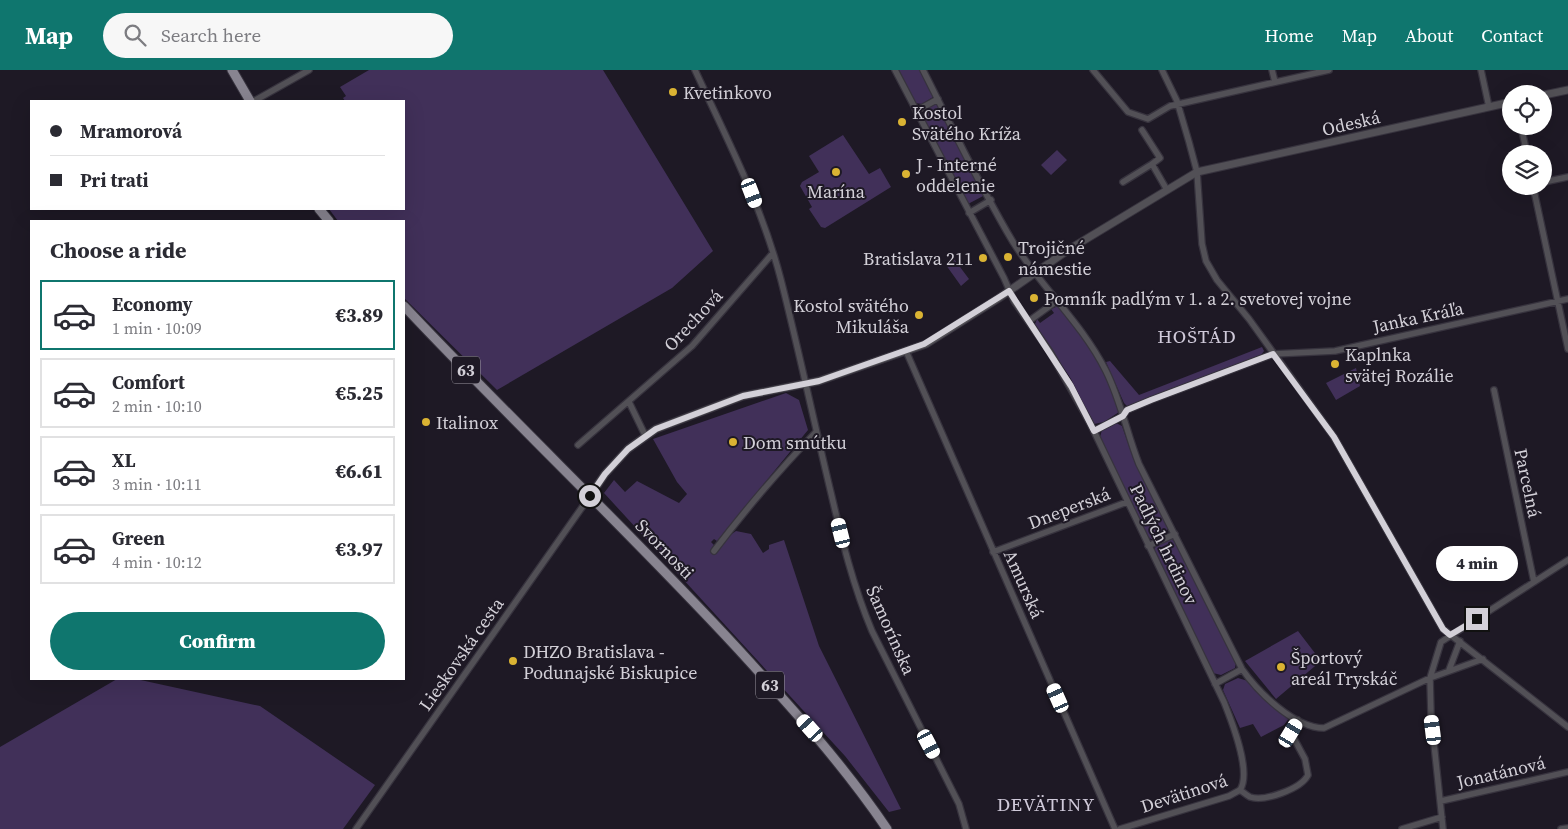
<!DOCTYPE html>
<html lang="en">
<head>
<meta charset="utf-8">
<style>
  :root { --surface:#fff; --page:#f7f7f7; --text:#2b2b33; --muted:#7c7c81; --line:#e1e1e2; --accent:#0f766e }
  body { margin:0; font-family:"Source Serif 4",serif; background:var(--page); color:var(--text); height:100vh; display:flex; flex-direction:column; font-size:19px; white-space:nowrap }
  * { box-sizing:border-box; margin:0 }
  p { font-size:16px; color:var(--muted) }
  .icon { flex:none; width:28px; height:28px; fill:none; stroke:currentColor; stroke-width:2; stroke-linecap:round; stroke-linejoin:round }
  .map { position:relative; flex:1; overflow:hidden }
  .drawer { position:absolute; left:30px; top:150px; width:375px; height:460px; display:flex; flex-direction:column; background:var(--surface); border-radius:0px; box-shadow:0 5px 20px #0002 }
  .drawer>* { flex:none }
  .top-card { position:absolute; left:30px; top:30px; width:375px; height:110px; border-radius:0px; box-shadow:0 5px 20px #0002; display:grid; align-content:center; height:110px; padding:0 20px; background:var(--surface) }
  .controls { position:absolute; left:1502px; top:15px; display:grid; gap:10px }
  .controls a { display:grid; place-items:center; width:50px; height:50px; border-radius:50%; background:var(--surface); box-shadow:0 5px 20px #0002; font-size:25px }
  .end { position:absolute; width:22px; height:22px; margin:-11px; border:6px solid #d3d0d8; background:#111; box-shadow:0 0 0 2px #111 }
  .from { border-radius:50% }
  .bubble { position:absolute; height:35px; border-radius:18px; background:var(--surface); box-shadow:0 5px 20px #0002; font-size:16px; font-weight:800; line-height:35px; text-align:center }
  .car { position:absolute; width:15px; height:30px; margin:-15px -8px; border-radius:6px; box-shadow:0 0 4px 1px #0007; background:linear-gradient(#fff 24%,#345 0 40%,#fff 0 76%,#345 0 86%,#fff 0) }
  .top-card b { display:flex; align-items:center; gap:18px; height:48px; font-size:19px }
  .top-card b+b { border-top:1px solid var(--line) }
  .top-card i { width:12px; height:12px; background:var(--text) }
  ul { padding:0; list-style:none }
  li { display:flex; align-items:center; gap:15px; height:70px; margin:0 10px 8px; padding:0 10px; border:2px solid var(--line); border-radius:0px }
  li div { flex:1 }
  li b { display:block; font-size:19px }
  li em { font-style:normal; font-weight:800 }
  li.current { border-color:var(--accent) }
  li>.icon { width:45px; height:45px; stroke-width:1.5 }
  h2 { padding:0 20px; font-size:22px; line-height:60px }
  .primary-button { display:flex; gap:10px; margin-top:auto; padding:10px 20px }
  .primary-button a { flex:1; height:58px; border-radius:30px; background:var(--accent); color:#fff; font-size:20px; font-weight:800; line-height:58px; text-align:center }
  header { display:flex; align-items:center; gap:30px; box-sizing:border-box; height:70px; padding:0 25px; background:var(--accent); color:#fff }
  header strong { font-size:24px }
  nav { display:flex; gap:28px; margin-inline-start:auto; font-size:18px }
  .search { width:350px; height:45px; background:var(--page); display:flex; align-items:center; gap:12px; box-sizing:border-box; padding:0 18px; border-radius:28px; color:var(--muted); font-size:19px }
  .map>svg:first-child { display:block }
  .green { fill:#413059 }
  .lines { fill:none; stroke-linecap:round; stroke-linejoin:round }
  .minor-casing { stroke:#37333e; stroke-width:8 }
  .tertiary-casing { stroke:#37333e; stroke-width:9 }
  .primary-casing { stroke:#37333e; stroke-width:11 }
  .minor { stroke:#525056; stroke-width:5.5 }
  .tertiary { stroke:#525056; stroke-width:7 }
  .primary { stroke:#888490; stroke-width:9 }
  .route { stroke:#d3d0d8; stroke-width:6 }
  .poi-dot { fill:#dab333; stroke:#1e1925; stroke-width:2 }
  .labels { text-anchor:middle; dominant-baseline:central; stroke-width:4; stroke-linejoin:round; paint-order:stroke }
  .shield { fill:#1e1925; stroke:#9d99a2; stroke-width:1 }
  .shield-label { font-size:16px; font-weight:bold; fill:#d3d0d8 }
  .poi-label { font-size:18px; fill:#d3d0d8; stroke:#1e1925; text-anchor:start }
  .street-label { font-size:18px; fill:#d3d0d8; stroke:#1e1925 }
  .neighbourhood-label { font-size:19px; letter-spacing:1px; fill:#d0cada; stroke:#1e1925 }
</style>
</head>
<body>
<header>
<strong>Map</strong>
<div class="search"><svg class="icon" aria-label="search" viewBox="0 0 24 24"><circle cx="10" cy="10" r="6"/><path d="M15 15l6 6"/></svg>Search here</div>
<nav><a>Home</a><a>Map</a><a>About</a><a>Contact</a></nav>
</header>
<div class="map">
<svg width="1568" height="759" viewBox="0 0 1568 759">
  <rect width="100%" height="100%" fill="#1e1925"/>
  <!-- green -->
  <path class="green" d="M369 0H603L713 181 672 218 497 320 404 228V151H338L329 139H404V31H345L343 28 346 26 340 17Z
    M899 0H921L933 27 922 34 915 33Z
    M931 35H939L985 125 968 134 922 45Z
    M843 65 869 104 880 98 891 117 825 158 821 157 809 139 812 137 800 116 802 112 819 102 809 86Z
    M1057 80 1067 90 1051 105 1041 95Z
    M954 189 969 209 961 216 946 195Z
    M1058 236C1082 259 1114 309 1119 342L1104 352 1094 354 1071 309 1035 254 1037 249 1040 253 1054 243 1051 239Z
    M1262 277 1264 281 1261 285 1127 336 1124 333 1106 292 1110 291 1139 325Z
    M1356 298 1360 316 1336 330 1326 313Z
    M786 323 799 330 808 360 717 471 714 469 711 472 714 475 711 479 736 461 751 464 763 483 769 479V475L784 470 819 576 901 739 889 742 845 686 604 423 614 410 625 422 637 411 679 433 687 424 677 412 653 369Z
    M1116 353 1122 356 1133 388 1168 458 1165 464 1153 470 1148 467 1100 367 1102 360Z
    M1170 468 1175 472 1236 592 1235 598 1221 605 1213 603 1154 480 1157 474Z
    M1298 561 1321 591 1276 629 1245 591Z
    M1238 608 1248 611 1267 632 1290 647 1284 655 1261 667 1253 654 1240 658 1223 620 1225 614Z
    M117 609H136L260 636 375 715 343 759H0V677Z"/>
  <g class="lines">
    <!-- minor casing -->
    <g class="minor-casing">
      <path id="minor" d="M695 0C727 69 762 136 781 210 799 281 814 352 831 423 842 470 853 516 872 561L959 734 966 759
        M895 0 1004 208 1014 231 1050 282 1090 353 1224 632C1232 652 1252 702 1240 720
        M923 0C952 57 980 117 1013 172 1041 217 1082 253 1106 301 1121 331 1127 364 1139 394L1242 599C1258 622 1294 658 1324 658L1430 608 1483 589
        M1093 0 1128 42 1148 49 1170 36 1329 0
        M1162 0 1177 31 1189 72 1197 102 1202 174 1206 191 1217 210 1249 249 1334 367 1443 559 1568 657
        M1272 0 1275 12
        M1481 0 1489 37
        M254 31 309 0
        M916 41 938 29
        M1521 56 1527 84
        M1142 60 1160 88 1152 94
        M1123 112 1152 94 1167 120
        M1544 112 1568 107
        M1533 116 1568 279
        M969 143 991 130
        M1029 251 1058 230
        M906 281 1115 759
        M1494 320 1534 512
        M629 332 645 365
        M1094 361 1123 346 1127 340 1151 330 1273 284 1335 281 1568 229
        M578 375 692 276 773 183
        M1148 476 1175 464
        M714 481C746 439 779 400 816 362
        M993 482 1127 432
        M1449 600 1460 571
        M1215 614 1242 599
        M1441 731 1568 702
        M356 759 590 426
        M1120 759 1229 726 1240 720C1243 722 1246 725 1250 727 1264 732 1301 719 1308 705L1305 689 1291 663 1298 650
        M1402 759 1442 747
        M1443 759 1431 645 1430 608 1441 572 1568 490
        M1561 759 1568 758"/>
    </g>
    <!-- tertiary casing -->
    <g class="tertiary-casing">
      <path id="tertiary" d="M1544 25 1568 20
        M590 426 605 404 628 379 656 359 743 326 819 311 926 274 999 228 1068 180 1197 102 1511 32"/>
    </g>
    <!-- primary casing -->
    <g class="primary-casing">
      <path id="primary" d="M232 0 250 31
        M319 139 329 151
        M404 236C513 352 630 462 738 579 791 637 843 694 887 759"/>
    </g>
    <!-- minor -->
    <use href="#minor" class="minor"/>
    <!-- tertiary -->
    <use href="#tertiary" class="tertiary"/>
    <!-- primary -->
    <use href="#primary" class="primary"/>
  </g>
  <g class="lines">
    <!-- route -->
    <path class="route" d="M590 426 605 404 628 379 656 359 743 326 819 311 924 274 1009 221 1071 316 1094 361 1123 346 1127 340 1151 330 1273 284 1334 367 1443 559 1450 565 1477 549"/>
  </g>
  <!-- markers -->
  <g class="poi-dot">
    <circle cx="673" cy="22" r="5"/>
    <circle cx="902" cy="52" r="5"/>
    <circle cx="836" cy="102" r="5"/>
    <circle cx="906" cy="104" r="5"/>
    <circle cx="1008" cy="187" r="5"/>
    <circle cx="983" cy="188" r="5"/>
    <circle cx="1034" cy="228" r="5"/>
    <circle cx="919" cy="245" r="5"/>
    <circle cx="1335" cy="294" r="5"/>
    <circle cx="426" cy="352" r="5"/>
    <circle cx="733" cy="372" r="5"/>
    <circle cx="513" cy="591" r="5"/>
    <circle cx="1281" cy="597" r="5"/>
  </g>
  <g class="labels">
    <!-- shield labels -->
    <g class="shield">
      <rect x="452" y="286.5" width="28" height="27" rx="4"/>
      <rect x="756" y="601.5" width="28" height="27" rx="4"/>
    </g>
    <g class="shield-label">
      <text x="466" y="300">63</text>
      <text x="770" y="615">63</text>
    </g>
    <!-- poi labels -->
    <g class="poi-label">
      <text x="683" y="22">Kvetinkovo</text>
      <text x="912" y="42">Kostol<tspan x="912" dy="21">Svätého Kríža</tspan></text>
      <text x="916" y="94">J - Interné<tspan x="916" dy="21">oddelenie</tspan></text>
      <text x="836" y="121" text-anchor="middle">Marína</text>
      <text x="1018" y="177">Trojičné<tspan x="1018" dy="21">námestie</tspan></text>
      <text x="973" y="188" text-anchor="end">Bratislava 211</text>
      <text x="1044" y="228">Pomník padlým v 1. a 2. svetovej vojne</text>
      <text x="909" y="235" text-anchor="end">Kostol svätého<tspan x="909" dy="21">Mikuláša</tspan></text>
      <text x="1345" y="284">Kaplnka<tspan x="1345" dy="21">svätej Rozálie</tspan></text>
      <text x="436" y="352">Italinox</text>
      <text x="743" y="372">Dom smútku</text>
      <text x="523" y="581">DHZO Bratislava -<tspan x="523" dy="21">Podunajské Biskupice</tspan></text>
      <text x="1291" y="587">Športový<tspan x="1291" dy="21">areál Tryskáč</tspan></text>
    </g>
    <!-- street labels -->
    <g class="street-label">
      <text transform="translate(1351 53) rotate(-13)">Odeská</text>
      <text transform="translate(1418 247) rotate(-12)">Janka Kráľa</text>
      <text transform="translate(693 250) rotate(-47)">Orechová</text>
      <text transform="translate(1528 413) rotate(78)">Parcelná</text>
      <text transform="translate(1069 438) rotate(-21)">Dneperská</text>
      <text transform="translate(1164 474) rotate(64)">Padlých hrdinov</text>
      <text transform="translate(665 479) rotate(46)">Svornosti</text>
      <text transform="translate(1024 514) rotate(66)">Amurská</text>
      <text transform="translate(891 560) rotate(66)">Šamorínska</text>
      <text transform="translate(461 584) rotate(-55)">Lieskovská cesta</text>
      <text transform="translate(1501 702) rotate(-13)">Jonatánová</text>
      <text transform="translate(1184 723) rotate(-18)">Devätinová</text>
    </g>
    <!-- neighbourhood labels -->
    <g class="neighbourhood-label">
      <text x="1197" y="266">HOŠTÁD</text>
      <text x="1046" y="734">DEVÄTINY</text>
    </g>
  </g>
</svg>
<div class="controls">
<a><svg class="icon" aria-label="locate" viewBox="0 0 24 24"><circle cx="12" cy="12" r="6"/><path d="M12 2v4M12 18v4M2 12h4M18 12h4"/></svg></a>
<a><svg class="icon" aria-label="layers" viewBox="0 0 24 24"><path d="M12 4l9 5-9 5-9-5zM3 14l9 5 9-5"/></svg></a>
</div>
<i class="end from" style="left:590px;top:426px"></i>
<i class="end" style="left:1477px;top:549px"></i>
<div class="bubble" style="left:1436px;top:476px;width:82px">4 min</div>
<i class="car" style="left:752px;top:123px;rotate:159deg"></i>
<i class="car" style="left:841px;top:463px;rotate:346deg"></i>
<i class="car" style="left:1058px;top:628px;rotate:336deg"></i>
<i class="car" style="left:810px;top:658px;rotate:318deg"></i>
<i class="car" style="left:1433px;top:660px;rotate:353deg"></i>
<i class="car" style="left:1291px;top:663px;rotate:31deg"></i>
<i class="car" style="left:929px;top:674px;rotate:152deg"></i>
<div class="top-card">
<b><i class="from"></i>Mramorová</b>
<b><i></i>Pri trati</b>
</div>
<section class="drawer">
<h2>Choose a ride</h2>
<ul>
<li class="current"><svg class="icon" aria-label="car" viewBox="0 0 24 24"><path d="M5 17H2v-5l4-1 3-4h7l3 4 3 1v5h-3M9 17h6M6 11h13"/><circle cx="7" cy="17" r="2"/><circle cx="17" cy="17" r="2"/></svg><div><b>Economy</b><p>1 min · 10:09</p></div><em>€3.89</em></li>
<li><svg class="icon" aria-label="car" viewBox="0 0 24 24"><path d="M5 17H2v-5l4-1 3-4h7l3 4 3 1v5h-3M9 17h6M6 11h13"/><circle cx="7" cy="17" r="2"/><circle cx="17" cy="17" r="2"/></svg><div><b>Comfort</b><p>2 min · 10:10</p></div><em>€5.25</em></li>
<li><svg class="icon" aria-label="car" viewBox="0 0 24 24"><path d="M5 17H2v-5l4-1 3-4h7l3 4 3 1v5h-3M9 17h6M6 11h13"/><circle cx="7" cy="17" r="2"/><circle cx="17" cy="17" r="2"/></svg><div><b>XL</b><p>3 min · 10:11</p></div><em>€6.61</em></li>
<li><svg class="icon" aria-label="car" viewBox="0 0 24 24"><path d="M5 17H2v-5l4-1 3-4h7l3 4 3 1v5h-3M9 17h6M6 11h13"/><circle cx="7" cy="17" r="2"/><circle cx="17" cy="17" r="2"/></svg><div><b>Green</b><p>4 min · 10:12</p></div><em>€3.97</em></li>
</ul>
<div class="primary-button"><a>Confirm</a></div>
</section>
</div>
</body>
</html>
